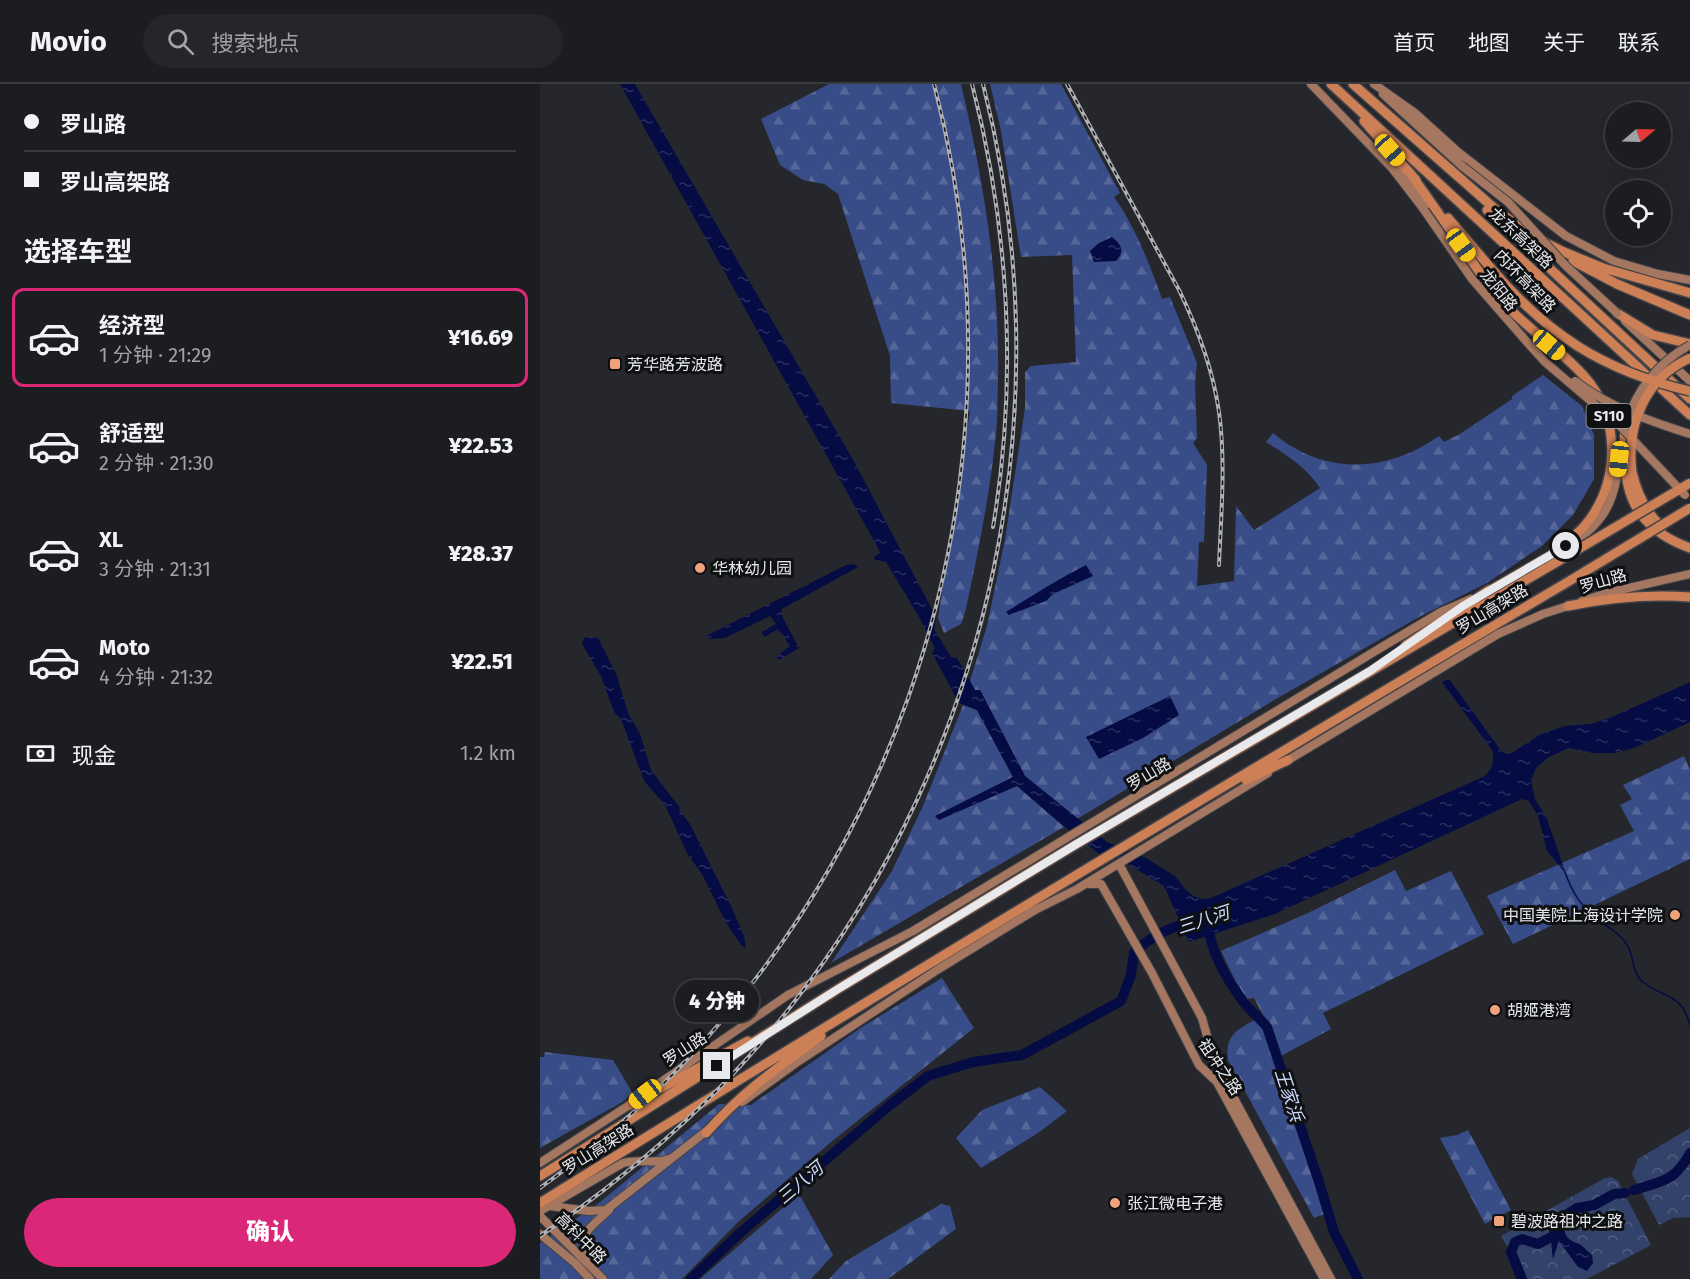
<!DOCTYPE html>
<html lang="zh">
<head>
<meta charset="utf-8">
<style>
  :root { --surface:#1c1d21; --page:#25262a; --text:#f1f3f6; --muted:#a0a2a5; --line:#3a3b3f; --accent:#db2777 }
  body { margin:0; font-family:"Fira Sans","Noto Sans SC",sans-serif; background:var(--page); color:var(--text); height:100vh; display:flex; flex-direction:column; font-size:22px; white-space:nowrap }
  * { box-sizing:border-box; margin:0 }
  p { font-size:20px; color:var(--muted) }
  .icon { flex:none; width:33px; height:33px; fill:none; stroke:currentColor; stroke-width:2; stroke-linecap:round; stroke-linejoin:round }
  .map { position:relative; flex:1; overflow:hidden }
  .drawer { display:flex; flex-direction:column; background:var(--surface); width:540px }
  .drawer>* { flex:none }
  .guide { display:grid; align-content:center; height:132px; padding:0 24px; background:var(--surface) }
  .needle { width:39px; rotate:71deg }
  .tools { position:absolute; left:1065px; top:18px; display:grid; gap:12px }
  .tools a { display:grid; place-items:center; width:66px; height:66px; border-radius:50%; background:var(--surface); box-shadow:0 6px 24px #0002,0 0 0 2px var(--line); font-size:30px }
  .end { position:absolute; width:27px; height:27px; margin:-14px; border:8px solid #e7e9ec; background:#111; box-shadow:0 0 0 3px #111 }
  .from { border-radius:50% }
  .bubble { position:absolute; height:42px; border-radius:21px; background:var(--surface); box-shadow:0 6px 24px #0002,0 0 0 2px var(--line); font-size:20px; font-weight:800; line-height:42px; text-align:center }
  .car { position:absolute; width:18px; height:36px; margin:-18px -9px; border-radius:8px; box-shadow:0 0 4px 2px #0007; background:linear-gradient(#f5c518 24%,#345 0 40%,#f5c518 0 76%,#345 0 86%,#f5c518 0) }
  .guide b { display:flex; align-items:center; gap:21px; height:57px; font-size:22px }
  .guide b+b { border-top:2px solid var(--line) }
  .guide i { width:15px; height:15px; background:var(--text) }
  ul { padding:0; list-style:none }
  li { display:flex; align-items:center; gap:18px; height:99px; margin:0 12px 9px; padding:0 12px; border:3px solid transparent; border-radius:12px }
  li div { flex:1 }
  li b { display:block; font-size:22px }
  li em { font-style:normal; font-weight:800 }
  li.active { border-color:var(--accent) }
  li>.icon { width:54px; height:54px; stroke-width:1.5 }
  h2 { padding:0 24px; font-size:27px; line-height:72px }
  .pay { display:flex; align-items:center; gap:15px; height:66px; padding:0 24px; font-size:22px }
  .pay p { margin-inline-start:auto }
  .action { display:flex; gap:12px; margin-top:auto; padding:12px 24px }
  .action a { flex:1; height:69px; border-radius:36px; background:var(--accent); color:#fff; font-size:24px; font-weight:800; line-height:69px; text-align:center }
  header { display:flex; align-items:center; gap:36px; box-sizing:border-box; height:84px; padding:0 30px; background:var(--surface); border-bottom:2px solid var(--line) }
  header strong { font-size:28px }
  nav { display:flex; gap:33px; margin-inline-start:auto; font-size:21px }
  .search { width:420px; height:54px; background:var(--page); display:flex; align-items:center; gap:15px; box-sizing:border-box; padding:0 21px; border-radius:33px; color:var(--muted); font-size:22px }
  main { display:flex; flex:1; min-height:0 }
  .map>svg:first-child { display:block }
  .forest { fill:url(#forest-firs) }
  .park { fill:url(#park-crowns) }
  .water { fill:url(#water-ripples) }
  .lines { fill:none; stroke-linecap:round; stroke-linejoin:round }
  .stream { stroke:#050c43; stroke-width:1.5 }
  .river { stroke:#050c43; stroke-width:10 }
  .major-casing { stroke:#424449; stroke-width:10 }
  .highway-casing { stroke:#424449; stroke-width:12 }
  .major { stroke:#a57761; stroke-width:8 }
  .highway { stroke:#cd7f56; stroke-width:9 }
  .rail-casing { stroke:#aeb0b3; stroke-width:4 }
  .rail { stroke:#0f1012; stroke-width:1.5; stroke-dasharray:4.5; stroke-linecap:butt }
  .major-bridge-casing { stroke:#424449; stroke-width:10; stroke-linecap:butt }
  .highway-bridge-casing { stroke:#424449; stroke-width:12; stroke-linecap:butt }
  .major-bridge { stroke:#a57761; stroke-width:8 }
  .highway-bridge { stroke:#cd7f56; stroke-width:9 }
  .route { stroke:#e7e9ec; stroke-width:8 }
  .poi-dot { fill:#f0a27a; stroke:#0f1012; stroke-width:2 }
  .labels { text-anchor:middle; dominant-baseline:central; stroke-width:6; stroke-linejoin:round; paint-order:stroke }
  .shield { fill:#0f1012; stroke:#a6a8ab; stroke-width:1.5 }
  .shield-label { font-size:15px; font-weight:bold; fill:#e7e9ec }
  .street-label { font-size:16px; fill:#e7e9ec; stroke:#0f1012 }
  .poi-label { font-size:16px; fill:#e7e9ec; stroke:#0f1012; text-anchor:start }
  .water-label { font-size:18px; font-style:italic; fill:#cbdafe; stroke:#0f1012 }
</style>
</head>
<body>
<header>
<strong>Movio</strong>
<div class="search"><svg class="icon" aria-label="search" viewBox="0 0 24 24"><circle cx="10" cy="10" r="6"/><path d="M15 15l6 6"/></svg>搜索地点</div>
<nav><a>首页</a><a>地图</a><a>关于</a><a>联系</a></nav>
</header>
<main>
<section class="drawer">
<div class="guide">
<b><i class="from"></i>罗山路</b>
<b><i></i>罗山高架路</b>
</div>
<h2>选择车型</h2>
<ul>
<li class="active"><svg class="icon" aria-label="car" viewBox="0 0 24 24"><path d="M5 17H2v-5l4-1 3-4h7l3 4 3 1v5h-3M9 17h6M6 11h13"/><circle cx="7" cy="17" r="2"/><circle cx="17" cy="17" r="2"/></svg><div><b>经济型</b><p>1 分钟 · 21:29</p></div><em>¥16.69</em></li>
<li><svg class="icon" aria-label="car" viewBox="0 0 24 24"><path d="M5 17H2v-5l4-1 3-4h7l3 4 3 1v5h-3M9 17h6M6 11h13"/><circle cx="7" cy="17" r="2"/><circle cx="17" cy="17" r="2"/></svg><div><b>舒适型</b><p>2 分钟 · 21:30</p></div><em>¥22.53</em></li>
<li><svg class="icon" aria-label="car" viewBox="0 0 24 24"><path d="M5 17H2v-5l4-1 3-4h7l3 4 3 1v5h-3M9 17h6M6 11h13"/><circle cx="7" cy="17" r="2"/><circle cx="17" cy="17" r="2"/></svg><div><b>XL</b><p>3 分钟 · 21:31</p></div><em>¥28.37</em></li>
<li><svg class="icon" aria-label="car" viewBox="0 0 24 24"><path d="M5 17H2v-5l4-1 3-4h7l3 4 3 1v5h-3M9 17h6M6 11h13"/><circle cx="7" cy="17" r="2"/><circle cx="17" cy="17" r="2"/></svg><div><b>Moto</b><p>4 分钟 · 21:32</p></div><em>¥22.51</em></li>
</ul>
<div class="pay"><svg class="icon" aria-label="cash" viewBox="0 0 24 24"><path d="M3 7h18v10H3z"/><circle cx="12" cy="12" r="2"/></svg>现金<p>1.2 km</p></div>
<div class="action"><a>确认</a></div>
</section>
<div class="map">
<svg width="1150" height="1195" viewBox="0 0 1150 1195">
  <defs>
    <pattern id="forest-firs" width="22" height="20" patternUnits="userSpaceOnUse" patternTransform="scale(1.5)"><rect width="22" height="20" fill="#384c88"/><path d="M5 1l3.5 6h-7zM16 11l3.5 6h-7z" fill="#569"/></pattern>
    <pattern id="park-crowns" width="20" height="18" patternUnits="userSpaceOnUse" patternTransform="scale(1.5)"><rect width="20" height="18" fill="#33426a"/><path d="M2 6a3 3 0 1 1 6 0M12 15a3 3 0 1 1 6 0" fill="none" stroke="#515d7f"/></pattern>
    <pattern id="water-ripples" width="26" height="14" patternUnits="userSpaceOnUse" patternTransform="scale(1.5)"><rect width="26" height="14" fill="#050c43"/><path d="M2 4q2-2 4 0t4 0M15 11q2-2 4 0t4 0" fill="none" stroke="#292f5e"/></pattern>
  </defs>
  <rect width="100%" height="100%" fill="#25272c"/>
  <!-- forest -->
  <path class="forest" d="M289 0H421C444 98 460 197 458 298 457 315 458 332 456 349 450 410 438 469 425 529L421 540 404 549 398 534 430 327 351 319 350 272 298 110 284 100 263 96 240 81 221 35Z
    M450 0H521L580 109 574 113C596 144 609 179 622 215L630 213 657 279 655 300 657 354 653 359 667 381 664 458H659L657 502 694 497 696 422 714 446 780 404C766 383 747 371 726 358L733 349C784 392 847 389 899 352L904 358 920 350 972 315V312L1003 291 1042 322 1054 351V395L1033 431 1002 462 947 499 879 533 736 615 537 735 485 692 440 606H435L430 597 447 542 465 455 485 324V288L491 282 536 278 532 171 481 173 461 47Z
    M423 621 437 626 473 693 396 732 399 736 476 701 524 743 291 879 352 787 383 722Z
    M1144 672 1150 686V775L973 860 947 812 1094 747 1080 721 1092 715 1083 701Z
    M855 786 866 807 911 787 944 850 783 929 791 945 741 972 792 1127 774 1134 688 976C684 947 703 944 723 931L714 914 707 915 696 898 681 867 768 829Z
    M402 894 434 944 291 1058 197 1139 142 1195H0V1159L59 1119 179 1020 211 1021 322 943Z
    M5 968 73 976 92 1008 84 1017 0 1064V973H4Z
    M500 1003 527 1027 498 1049 441 1084 416 1054 442 1026Z
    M928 1046 971 1126 945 1140 900 1054 917 1051Z
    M259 1110 293 1171 271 1195H160Z
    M401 1120 410 1122 416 1145 348 1195H289L306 1177Z"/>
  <!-- park -->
  <path class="park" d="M1150 1044V1133L1133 1134 1119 1141 1092 1090 1098 1075Z
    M1071 1093 1078 1097 1111 1161 1047 1195H982L977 1179 961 1152 1065 1094Z"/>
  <!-- water -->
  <path class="water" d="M80 0H95L316 381 396 533 394 545 411 573 417 574 435 606H440L485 692 567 758 606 774 635 792 644 804 653 812 663 815 671 814 945 692C953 684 955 677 952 666L902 598 909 595 962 668 970 670 1001 650 1025 642 1051 640 1072 633 1150 598V638L1094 664 1075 669H1053L1029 664 1009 673 996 684 991 696 995 715 1007 735 1026 790 1007 767 998 732 989 717 982 715 735 830 649 858 624 802 586 779 558 769 526 744 477 702 399 736 395 732 473 693 437 626 419 619 392 569 395 564 379 533 346 478 335 476 334 473 340 469 338 464Z
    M572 153C582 161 585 167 576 177L554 178 550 167 559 159Z
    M314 480 318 483 242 525 241 530 259 564 239 576 236 573 250 562 238 545 224 553 222 548 236 540 230 532 185 554 167 555 166 552 306 481Z
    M546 481 553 492 513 510 506 517 469 531 466 528C493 511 518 495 546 481Z
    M51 553 58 554 77 592 88 629 100 650 111 686 140 724 139 726 150 740 191 822 204 852 206 864 201 861 185 837 163 792 147 769 125 721 104 697 81 635 74 628 61 592 42 560 44 554Z
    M630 612 639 631 603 654 559 675 546 653Z
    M1028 1126 1030 1131C1022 1139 1022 1151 1032 1157 1035 1159 1039 1159 1041 1161 1045 1164 1048 1168 1052 1171L1053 1179 1047 1187 1038 1183 1019 1157 1013 1175C1011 1164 1012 1152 1008 1143L1010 1138 1017 1136V1132Z"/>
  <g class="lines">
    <!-- stream -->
    <path class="stream" d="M1025 788C1032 808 1040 821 1056 834 1067 843 1080 849 1087 861 1095 873 1091 890 1104 899 1126 915 1141 909 1150 941"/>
    <!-- river -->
    <path class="river" d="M668 839C670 867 685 893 702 916 709 926 719 933 727 943L780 1101 794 1148 818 1195
      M1094 1106C1123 1097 1135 1097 1150 1069
      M151 1195 200 1149 350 1021 388 992 433 978 482 971 581 917 591 891 594 868C611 853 633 841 655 838
      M982 1195 971 1168 975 1158 982 1155 998 1160 1017 1150 1023 1133 1037 1124 1054 1121 1074 1110 1085 1109"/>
    <!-- major casing -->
    <g class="major-casing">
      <path id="major" d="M771 0 852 84 882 123 932 195 987 258
        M834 0 875 29 918 68 1026 152 1074 177 1118 190 1150 196
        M843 10 922 82
        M849 74 887 120
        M1085 237 1150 297
        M1030 460C1073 435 1076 406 1081 361
        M944 509 1017 467
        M1042 517 1067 509 1150 490
        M745 678 958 550 1003 530 1031 521
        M579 780 662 934 674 977 791 1195
        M549 800H561L612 889 659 981 677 998 784 1195
        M105 1009 248 911 373 847 842 563 901 528 931 515
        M202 1018 256 979 397 886 495 826 537 805 728 689
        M0 1079 94 1018
        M10 1122 49 1127 66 1126 169 1045
        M0 1127 83 1079C98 1074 113 1081 129 1075
        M0 1132 63 1195
        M0 1150 35 1179 50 1195
        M46 1174C36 1149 52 1143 69 1126"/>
    </g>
    <!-- highway casing -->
    <g class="highway-casing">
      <path id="highway" d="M791 0 1150 331
        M813 0 954 124 992 152 1024 168 1063 184 1150 209
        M824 37 876 96
        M873 93C893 121 913 150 933 179 942 191 950 204 960 215 986 244 1019 264 1044 292 1080 332 1080 393 1050 435 1040 449 1026 459 1013 469
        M947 126 1150 315
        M908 134 949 182
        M1033 177 1077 200 1150 231
        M1077 229 1113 251 1150 260
        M1085 342C1081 401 1089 442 1150 464
        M1092 388C1097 409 1106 429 1122 443
        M1028 522C1067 514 1110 510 1150 513
        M866 561 949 506
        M706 696 748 676
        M90 1021 208 957
        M166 1049C202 1008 237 984 281 952
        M0 1092 298 905 535 761 1020 476
        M0 1119C341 907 686 700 1031 496"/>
    </g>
    <!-- major -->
    <use href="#major" class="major"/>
    <!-- highway -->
    <use href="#highway" class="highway"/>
    <!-- rail casing -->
    <g class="rail-casing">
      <path id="rail" d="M432 0C469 143 478 297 453 443
        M527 0 639 206C658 245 673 286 679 328 686 379 681 431 679 481
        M0 1104C349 853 502 414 394 0
        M0 1152C93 1089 179 1014 248 926 454 664 525 322 443 0"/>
    </g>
    <!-- rail -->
    <use href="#rail" class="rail"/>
    <!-- major-bridge casing -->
    <g class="major-bridge-casing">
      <path id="major-bridge" d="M922 82 968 118 1025 181 1077 229
        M987 258 1005 278 1080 342 1145 411
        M1035 297C1069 323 1109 337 1150 350
        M1085 342C1096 307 1117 279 1150 261"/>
    </g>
    <!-- highway-bridge casing -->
    <g class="highway-bridge-casing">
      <path id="highway-bridge" d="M949 182C1006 250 1063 287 1150 307
        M1092 388C1086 342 1105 294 1150 274
        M1020 476 1150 399
        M1031 496 1150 424"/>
    </g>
    <!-- major-bridge -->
    <use href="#major-bridge" class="major-bridge"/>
    <!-- highway-bridge -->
    <use href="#highway-bridge" class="highway-bridge"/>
  </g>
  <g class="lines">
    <!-- route -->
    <path class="route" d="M177 982 298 905 535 761 830 587 923 522 1026 462"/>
  </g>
  <!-- markers -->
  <g class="poi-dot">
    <rect x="69" y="274" width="12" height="12" rx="3"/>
    <circle cx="160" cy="484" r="6"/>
    <circle cx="1135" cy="831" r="6"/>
    <circle cx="955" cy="926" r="6"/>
    <circle cx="575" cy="1119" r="6"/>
    <rect x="953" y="1131" width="12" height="12" rx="3"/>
  </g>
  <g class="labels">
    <!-- shield labels -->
    <rect class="shield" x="1046.5" y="320" width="45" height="24" rx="4.5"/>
    <g class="shield-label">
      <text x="1069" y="332">S110</text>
    </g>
    <!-- street labels -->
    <g class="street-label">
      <text transform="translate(981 154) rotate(43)">龙东高架路</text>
      <text transform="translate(985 197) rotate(46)">内环高架路</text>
      <text transform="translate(959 206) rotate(51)">龙阳路</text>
      <text transform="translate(1063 497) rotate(-16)">罗山路</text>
      <text transform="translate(952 525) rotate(-31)">罗山高架路</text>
      <text transform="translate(609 690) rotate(-31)">罗山路</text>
      <text transform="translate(145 965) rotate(-33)">罗山路</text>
      <text transform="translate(680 983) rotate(56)">祖冲之路</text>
      <text transform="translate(58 1065) rotate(-32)">罗山高架路</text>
      <text transform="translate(41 1154) rotate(45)">高科中路</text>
    </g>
    <!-- poi labels -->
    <g class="poi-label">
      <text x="87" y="280">芳华路芳波路</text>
      <text x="172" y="484">华林幼儿园</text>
      <text x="1123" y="831" text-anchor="end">中国美院上海设计学院</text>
      <text x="967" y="926">胡姬港湾</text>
      <text x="587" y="1119">张江微电子港</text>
      <text x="971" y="1137">碧波路祖冲之路</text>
    </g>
    <!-- water labels -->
    <g class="water-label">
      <text transform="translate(663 836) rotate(-18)">三八河</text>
      <text transform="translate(749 1011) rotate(72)">王家浜</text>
      <text transform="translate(260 1099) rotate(-40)">三八河</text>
    </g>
  </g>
</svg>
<div class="tools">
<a><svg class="needle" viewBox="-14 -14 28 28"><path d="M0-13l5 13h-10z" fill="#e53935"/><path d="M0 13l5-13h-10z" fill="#a0a2a5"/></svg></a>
<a><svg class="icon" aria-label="locate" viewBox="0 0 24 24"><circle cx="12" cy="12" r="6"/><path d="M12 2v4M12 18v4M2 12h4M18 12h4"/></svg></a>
</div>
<i class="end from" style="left:1026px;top:462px"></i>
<i class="end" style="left:177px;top:982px"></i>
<div class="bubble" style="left:135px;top:896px;width:84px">4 分钟</div>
<i class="car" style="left:850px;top:66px;rotate:138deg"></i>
<i class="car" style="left:921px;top:161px;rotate:144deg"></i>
<i class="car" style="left:1009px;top:261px;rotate:130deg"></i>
<i class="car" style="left:1079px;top:375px;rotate:186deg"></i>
<i class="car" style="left:105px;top:1010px;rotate:232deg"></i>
</div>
</main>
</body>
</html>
